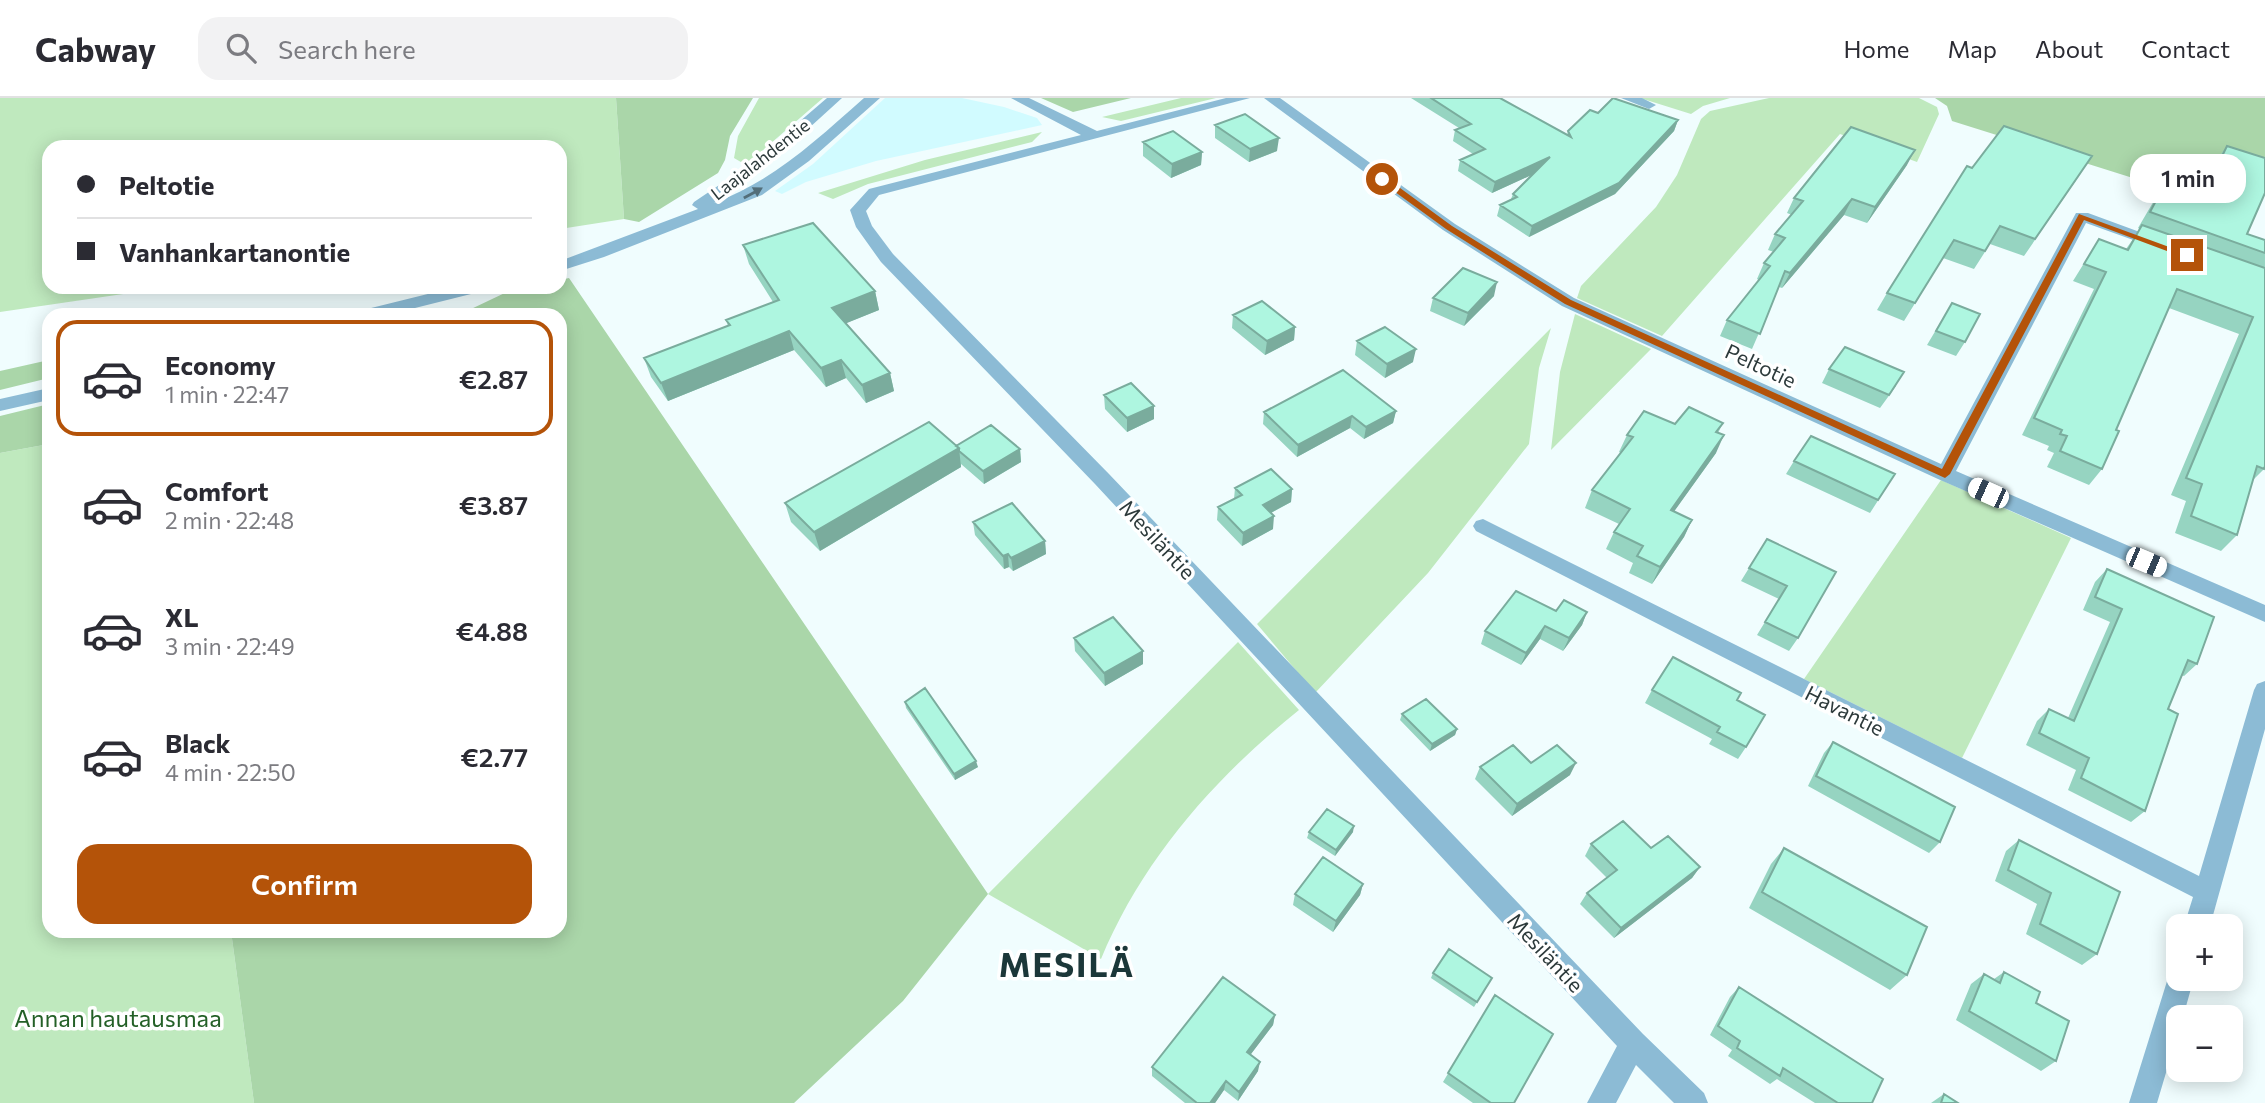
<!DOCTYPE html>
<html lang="en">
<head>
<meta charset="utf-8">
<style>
  :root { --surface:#fff; --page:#f2f2f3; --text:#2b2b33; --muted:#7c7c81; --line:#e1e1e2; --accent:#b45309 }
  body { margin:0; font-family:Commissioner,sans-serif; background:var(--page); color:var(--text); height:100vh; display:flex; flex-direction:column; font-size:26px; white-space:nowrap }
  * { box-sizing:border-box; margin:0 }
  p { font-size:23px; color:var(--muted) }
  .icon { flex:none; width:38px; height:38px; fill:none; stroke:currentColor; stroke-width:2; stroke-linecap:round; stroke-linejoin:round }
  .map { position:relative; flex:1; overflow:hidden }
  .details { position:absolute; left:42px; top:210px; width:525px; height:630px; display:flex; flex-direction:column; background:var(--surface); border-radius:21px; box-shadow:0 4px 18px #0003 }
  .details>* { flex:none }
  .hud { position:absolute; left:42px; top:42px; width:525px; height:154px; border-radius:21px; box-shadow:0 4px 18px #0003; display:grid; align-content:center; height:154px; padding:0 35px; background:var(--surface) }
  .controls { position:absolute; left:2166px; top:816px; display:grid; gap:14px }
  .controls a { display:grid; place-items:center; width:77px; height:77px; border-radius:14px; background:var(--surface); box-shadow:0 4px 18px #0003; font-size:35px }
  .end { position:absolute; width:32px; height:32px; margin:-16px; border:9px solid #b45309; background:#fff; box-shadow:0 0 0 4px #fff }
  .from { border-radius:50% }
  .bubble { position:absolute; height:49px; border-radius:21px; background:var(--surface); box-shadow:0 4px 18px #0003; font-size:23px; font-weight:600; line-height:49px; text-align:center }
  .car { position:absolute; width:21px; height:42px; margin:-21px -10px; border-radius:9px; box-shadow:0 0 5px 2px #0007; background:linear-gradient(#fff 24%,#345 0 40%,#fff 0 76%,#345 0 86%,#fff 0) }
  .hud b { display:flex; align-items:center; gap:24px; height:66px; font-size:26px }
  .hud b+b { border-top:2px solid var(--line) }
  .hud i { width:18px; height:18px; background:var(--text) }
  ul { padding:12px 0 0; list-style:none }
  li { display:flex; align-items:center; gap:21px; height:116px; margin:0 14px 10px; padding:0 21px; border:4px solid transparent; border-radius:21px }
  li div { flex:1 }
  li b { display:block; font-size:26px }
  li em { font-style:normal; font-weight:600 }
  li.active { border-color:var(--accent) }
  li>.icon { width:63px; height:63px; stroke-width:1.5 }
  .action { display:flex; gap:14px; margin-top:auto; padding:14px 35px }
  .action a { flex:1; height:80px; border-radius:21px; background:var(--accent); color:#fff; font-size:28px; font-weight:600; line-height:80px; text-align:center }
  header { display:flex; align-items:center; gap:42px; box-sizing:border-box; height:98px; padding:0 35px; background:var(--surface); border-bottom:2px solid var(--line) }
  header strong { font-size:33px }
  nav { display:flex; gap:38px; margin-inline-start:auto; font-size:24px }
  .search { width:490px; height:63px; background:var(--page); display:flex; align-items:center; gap:18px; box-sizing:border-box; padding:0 24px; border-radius:21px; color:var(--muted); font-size:26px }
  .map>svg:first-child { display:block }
  .built { fill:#d1fbff }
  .green { fill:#bfe9be }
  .forest { fill:#aad6a9 }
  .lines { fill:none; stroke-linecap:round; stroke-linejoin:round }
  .minor { fill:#8cbbd5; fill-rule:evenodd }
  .wall { fill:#96d4c1 }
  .shaded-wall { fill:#7aac9d }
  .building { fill:#aef6e0; stroke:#7aac9d; stroke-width:2 }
  .oneway { fill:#536e79 }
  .route { fill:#b45309 }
  .labels { text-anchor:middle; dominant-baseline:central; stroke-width:7; stroke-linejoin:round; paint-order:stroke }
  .far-street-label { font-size:18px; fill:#2d3a3b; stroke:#fff }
  .street-label { font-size:21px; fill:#2d3a3b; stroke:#fff }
  .near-park-label { font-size:24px; fill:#246027; stroke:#fff }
  .near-district-label { font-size:33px; font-weight:bold; letter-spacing:2px; fill:#1c3739; stroke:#fff }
</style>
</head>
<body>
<header>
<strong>Cabway</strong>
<div class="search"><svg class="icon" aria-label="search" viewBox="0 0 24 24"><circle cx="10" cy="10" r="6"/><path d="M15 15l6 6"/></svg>Search here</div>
<nav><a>Home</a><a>Map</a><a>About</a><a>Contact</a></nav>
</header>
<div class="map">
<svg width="2265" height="1005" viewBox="0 0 2265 1005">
  <rect width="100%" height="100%" fill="#f0fdfe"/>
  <!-- built -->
  <path class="built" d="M885 0H962L1004 9 1037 20 1042 27 876 63 806 84 782 96 775 93 813 66Z"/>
  <!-- green -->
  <path class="green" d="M0 0H616L624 121 560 131V49H49V189H171L0 214Z
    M759 0H823L746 67 734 60 738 38Z
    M1181 0H1216L1121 23 1102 19Z
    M1640 0H1730L1703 8 1691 16Z
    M1769 0H1919L1937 9 1939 16 1917 64 1840 36 1662 238 1577 200 1581 188 1656 109 1677 77 1701 21 1710 13Z
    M1042 34 1032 44 868 86 833 101 818 95 925 62Z
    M1575 216 1651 251 1551 352 1560 274Z
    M1551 230 1539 270 1529 346 1428 475 1315 595 1257 526Z
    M49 346V833H231L254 1005H0V355Z
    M1941 382 2071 440 1962 660 1804 581Z
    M1238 544 1299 612C1215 679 1142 762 1101 861L988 796Z"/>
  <!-- forest -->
  <path class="forest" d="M616 0H753L730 38 725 62 718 75 639 124 624 121Z
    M1041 0H1131L1073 14Z
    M1935 0H2265V84L2208 67 2190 98 1952 23 1947 8Z
    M569 180 988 796 903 903 794 1005H254L231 833H560V217H451L469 212 515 190 560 189V182Z
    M49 262V280L0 292V273Z
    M49 306V346L0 355V318Z"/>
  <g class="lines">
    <!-- minor -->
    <path class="minor" d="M827 0H842L776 60 714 105C776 81 815 43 864 0H880L809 63 762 97 604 159 560 173V163L698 111 692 107 694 104 749 67Z
      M1011 0H1029L1097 33 1226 0H1250L879 97 866 113 872 128 893 156 1109 376 1643 936 1704 995 1708 1005H1674L1636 967 1616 1005H1587L1617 948 1095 386 881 164 856 129 850 112 869 91 1081 37Z
      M1264 0H1280L1455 126 1574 200 1941 366 2076 115H2088L2167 144V150L2161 152 2086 125 1956 373 2265 507V524L1938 381 1562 208 1443 132Z
      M1621 0H1642L1656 7 1649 11Z
      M456 189H485L483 193 387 217H356L359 213Z
      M49 290V302L0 313V301Z
      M1483 421 2199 778 2254 592 2257 586 2265 583V631L2210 828H2184L2193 799 1476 433 1473 428 1476 423Z
      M2179 868V880H2194L2183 919H2179V931L2157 1005H2129L2168 880 2172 871Z"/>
  </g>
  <!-- wall -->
  <path class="wall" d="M1411 0H1500L1567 37 1568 33 1598 15 1678 22 1674 33 1615 96 1529 139 1497 118 1500 107 1511 101 1513 96 1531 77 1492 95 1458 73 1460 62 1473 56 1453 43 1455 32 1459 30Z
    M1215 27 1277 53 1249 64 1215 40Z
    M1143 44 1202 54 1201 67 1171 80 1143 58Z
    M2227 48 2247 136 2265 142V368L2264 371 2253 382 2237 437 2221 453 2175 435 2186 403 2171 397 2239 236 2169 210 2116 332 2102 371 2089 387 2047 369 2054 355 2047 352 2049 348 2022 337 2094 191 2073 183 2099 141 2126 151 2140 131 2138 130 2155 101 2166 84 2199 96 2215 64Z
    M1907 67 1867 125 1844 117 1782 190 1779 189 1752 251 1720 238 1727 222 1759 182 1757 181 1764 165 1774 154 1768 152 1775 136 1792 117 1787 115 1794 100Z
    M1972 70 2081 75 2024 158 1990 146 1974 171 1943 160 1904 223 1877 212 1887 195Z
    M743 147 875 193 879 212 846 225 890 275 894 293 866 305 846 280 826 289 794 252 668 303 651 279 644 260 728 228 726 222 773 204 749 166Z
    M1494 198 1464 228 1430 213 1433 200Z
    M1952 205 1965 244 1956 258 1927 247Z
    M1233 217 1295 229 1294 242 1265 257 1232 230Z
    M1357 243 1413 264 1385 280 1355 257Z
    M1829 271 1896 288 1880 310 1822 285Z
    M1104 297 1154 321 1127 334 1105 311Z
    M1396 313 1393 325 1364 341 1350 330 1297 359 1263 326 1264 314Z
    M1723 325 1718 335 1716 355 1674 413 1692 422 1684 439 1652 486 1629 475 1633 465 1606 451 1614 434 1619 426 1585 410 1592 392 1621 355 1619 354 1627 337 1675 326Z
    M956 348 1020 351 1021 364 984 386 961 366V369L820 453 791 424 785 405Z
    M1794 363 1895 376 1870 415 1786 376Z
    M1235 390 1292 391 1291 404 1271 415 1273 431 1242 448 1217 422 1218 409 1234 401Z
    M973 424 1045 443 1046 456 1013 473 1009 469 1004 471 975 437Z
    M1749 470 1836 474 1798 540 1789 553 1757 537 1779 501 1741 483Z
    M2107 471 2197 566 2184 578 2181 577 2168 611 2145 713 2131 724 2068 692 2076 672 2026 647 2037 623 2049 611 2068 620 2110 524 2083 512 2095 484Z
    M1556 513 1587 514 1582 527 1563 553 1540 541 1521 567 1481 546 1485 533Z
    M1074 540 1143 553V566L1105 588 1075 553Z
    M1652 592 1737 602 1746 649 1738 661 1709 646 1712 641 1645 605Z
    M905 604 978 669 955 682 906 610Z
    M1402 616 1457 631 1455 637 1430 653 1400 622Z
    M1833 644 1940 744 1929 755 1808 688 1824 655Z
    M1531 665 1570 677 1512 718 1475 681 1480 669Z
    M1309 734H1353L1335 758 1307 740Z
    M2019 742 2097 856 2082 867 2026 836 2037 806 1995 783 2006 753Z
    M1591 746 1651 750 1700 769 1692 780 1614 840 1580 806 1587 795 1607 780 1585 758Z
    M1784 750 1907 877 1890 892 1749 810 1771 766Z
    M1363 786 1360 797 1333 834 1293 807 1295 796Z
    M2004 874 2036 905 2056 963 2041 973 1956 922 1971 886 1984 876 1994 881Z
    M1433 875 1492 880 1474 909 1431 880Z
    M1739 889 1872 1005H1815L1777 981 1770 986 1728 958 1732 952 1710 937 1730 899Z
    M1495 897 1514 1005H1473L1443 984Z
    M1275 917 1273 927 1250 957 1258 973 1238 1003 1224 992 1215 1005H1185L1152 978V969Z
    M1944 996 1958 1005H1931Z"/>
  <!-- shaded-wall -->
  <path class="shaded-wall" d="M1678 22 1674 33 1615 96 1529 139 1532 128Z
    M1279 40 1277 53 1249 64 1250 51Z
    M1915 52 1907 67 1867 125 1875 109Z
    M1202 54 1201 67 1171 80 1172 66Z
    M1550 59 1547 70 1492 95 1495 84Z
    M1852 101 1844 117 1782 190 1790 175Z
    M1497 184 1494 198 1464 228 1468 215Z
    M875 193 879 212 837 229 832 210Z
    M1295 229 1294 242 1265 257 1267 243Z
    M789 233 794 252 668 303 661 285Z
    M1416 251 1413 264 1385 280 1387 266Z
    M841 262 846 280 826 289 821 270Z
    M890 275 894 293 866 305 862 287Z
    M1154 308V321L1127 334V320Z
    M1396 313 1393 325 1364 341 1366 329Z
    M1352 318 1350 330 1297 359 1298 347Z
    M1724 337 1716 355 1663 429 1671 412Z
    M959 350 961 369 820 453 814 434Z
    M1020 351 1021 364 984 386 983 373Z
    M1292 391 1291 404 1261 420 1263 407Z
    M1274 418 1273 431 1242 448 1243 435Z
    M1692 422 1684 439 1652 486 1660 469Z
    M1045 443 1046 456 1013 473 1011 460Z
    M1008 456 1009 469 1004 471 1003 458Z
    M1587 514 1582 527 1563 553 1569 540Z
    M1545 528 1540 541 1521 567 1526 555Z
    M1143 553V566L1105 588 1104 575Z
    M1457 631 1455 637 1430 653 1432 646Z
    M976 663 978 669 955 682 954 676Z
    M1576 665 1570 677 1512 718 1517 706Z
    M1354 728 1353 734 1335 758 1336 752Z
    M1700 769 1692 780 1614 840 1621 830Z
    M1363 786 1360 797 1333 834 1336 823Z
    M1275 917 1273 927 1245 964 1247 954Z
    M1260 964 1258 973 1238 1003 1239 994Z
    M1226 983 1224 992 1215 1005H1210Z"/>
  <!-- building -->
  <path class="building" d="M1431 0H1500L1571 39 1568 33 1590 12 1598 15 1613 0 1678 22 1619 85 1532 128 1500 107 1517 99 1513 96 1550 59 1495 84 1460 62 1485 51 1455 32 1471 26Z
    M1245 16 1279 40 1250 51 1215 27Z
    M2004 28 2092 58 2035 141 2000 128 1985 153 1954 142 1915 205 1887 195 1967 68 1972 70Z
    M1851 29 1915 52 1875 109 1852 101 1790 175 1785 173 1760 236 1727 222 1770 168 1764 165 1785 140 1775 136 1803 103 1794 100Z
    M1173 33 1202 54 1172 66 1143 44Z
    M2227 48 2265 60V95L2247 136 2265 142V155L2150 114 2166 84 2203 97Z
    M813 125 875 193 832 210 890 275 862 287 841 262 821 270 789 233 661 285 644 260 730 227 726 222 779 202 743 147Z
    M2142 127 2265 170V368L2264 371 2257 368 2237 437 2191 418 2202 386 2186 380 2253 219 2177 191 2116 332 2119 333 2102 371 2060 353 2067 338 2060 336 2062 332 2034 320 2106 174 2084 166 2099 141 2128 152Z
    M1463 170 1497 184 1468 215 1433 200Z
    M1262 203 1295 229 1267 243 1233 217Z
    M1952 205 1980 216 1965 244 1936 233Z
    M1385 229 1416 251 1387 266 1357 243Z
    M1845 249 1904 274 1889 297 1829 271Z
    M1343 272 1396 313 1366 329 1352 318 1298 347 1264 314Z
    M1131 285 1154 308 1127 320 1104 297Z
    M1689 309 1723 325 1716 334 1724 337 1671 412 1692 422 1660 469 1637 458 1643 448 1614 434 1630 411 1592 392 1633 339 1627 337 1644 313 1675 326Z
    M929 324 959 350 814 434 785 405Z
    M991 327 1020 351 983 373 959 353V350L956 348Z
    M1811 338 1895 376 1878 402 1794 363Z
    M1271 371 1292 391 1263 407 1274 418 1243 435 1218 409 1242 397 1235 390Z
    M1012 405 1045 443 1011 460 1008 456 1003 458 973 424Z
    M1767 441 1836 474 1798 540 1765 524 1787 488 1749 470Z
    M2107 471 2214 519 2197 566 2188 562 2168 611 2178 616 2145 713 2081 680 2089 660 2039 635 2049 611 2074 623 2122 511 2095 499Z
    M1516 493 1556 513 1564 502 1587 514 1569 540 1545 528 1526 555 1485 533Z
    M1113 519 1143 553 1104 575 1074 540Z
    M1673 559 1741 595 1737 602 1765 617 1746 649 1717 634 1720 629 1652 592Z
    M925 590 976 663 954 676 905 604Z
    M1426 601 1457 631 1432 646 1402 616Z
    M1833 644 1955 709 1940 744 1816 678Z
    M1513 647 1531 665 1557 647 1576 665 1517 706 1480 669Z
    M1327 711 1354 728 1336 752 1309 734Z
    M1623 723 1651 750 1668 738 1700 769 1621 830 1587 795 1617 772 1591 746Z
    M2019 742 2120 794 2097 856 2040 826 2051 795 2008 772Z
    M1784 750 1927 829 1907 877 1762 794Z
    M1323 759 1363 786 1336 823 1295 796Z
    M1449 851 1492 880 1477 904 1433 875Z
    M2004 874 2040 894 2036 905 2069 923 2056 963 1969 913 1984 876 2000 885Z
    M1223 879 1275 917 1247 954 1260 964 1239 994 1226 983 1210 1005H1197L1152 969Z
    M1739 889 1883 981 1872 1005H1838L1783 970 1780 978 1737 950 1740 943 1718 928Z
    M1495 897 1553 936 1514 1005H1491L1448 975Z
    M1944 996 1958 1005H1941Z"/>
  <!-- one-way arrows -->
  <defs><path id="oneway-solid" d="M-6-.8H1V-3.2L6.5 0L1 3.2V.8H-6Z" transform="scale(1.75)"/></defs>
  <use class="oneway" href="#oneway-solid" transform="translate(753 95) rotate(-29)"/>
  <!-- route -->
  <path class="route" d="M1380 79H1385L1452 128 1571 202 1942 371 2079 116 2191 157 2183 159 2084 122 1950 376 1945 380 1565 206 1446 131 1380 83Z"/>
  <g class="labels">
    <!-- far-street labels -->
    <g class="far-street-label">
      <text transform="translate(760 61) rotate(-38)">Laajalahdentie</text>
    </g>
    <!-- street labels -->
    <g class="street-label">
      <text transform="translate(1761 267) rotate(25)">Peltotie</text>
      <text transform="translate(1158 441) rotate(47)">Mesiläntie</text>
      <text transform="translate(1845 612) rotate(27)">Havantie</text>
      <text transform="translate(1546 854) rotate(47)">Mesiläntie</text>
    </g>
    <!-- near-park labels -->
    <g class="near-park-label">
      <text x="118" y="919">Annan hautausmaa</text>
    </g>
    <!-- near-district labels -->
    <g class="near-district-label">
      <text x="1067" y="865">MESILÄ</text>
    </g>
  </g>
</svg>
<div class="controls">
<a>+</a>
<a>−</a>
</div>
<i class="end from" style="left:1382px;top:81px"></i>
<i class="end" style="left:2187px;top:157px"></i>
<div class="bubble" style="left:2130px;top:56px;width:116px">1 min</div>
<i class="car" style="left:1988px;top:395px;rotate:294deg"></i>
<i class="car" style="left:2146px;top:464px;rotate:113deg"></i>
<div class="hud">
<b><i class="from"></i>Peltotie</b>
<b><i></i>Vanhankartanontie</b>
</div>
<section class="details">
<ul>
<li class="active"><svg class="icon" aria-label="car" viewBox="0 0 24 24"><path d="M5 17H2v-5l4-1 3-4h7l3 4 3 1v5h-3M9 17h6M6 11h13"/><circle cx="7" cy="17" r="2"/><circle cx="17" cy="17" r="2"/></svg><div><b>Economy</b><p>1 min · 22:47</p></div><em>€2.87</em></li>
<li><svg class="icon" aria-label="car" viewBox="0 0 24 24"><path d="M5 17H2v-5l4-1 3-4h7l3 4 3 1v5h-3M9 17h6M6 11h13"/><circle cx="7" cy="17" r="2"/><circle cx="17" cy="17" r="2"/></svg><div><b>Comfort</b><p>2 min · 22:48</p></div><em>€3.87</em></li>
<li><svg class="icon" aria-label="car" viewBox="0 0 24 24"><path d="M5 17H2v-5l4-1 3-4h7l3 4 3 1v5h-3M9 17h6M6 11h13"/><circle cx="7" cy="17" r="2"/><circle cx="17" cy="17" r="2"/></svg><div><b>XL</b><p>3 min · 22:49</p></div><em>€4.88</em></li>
<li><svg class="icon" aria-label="car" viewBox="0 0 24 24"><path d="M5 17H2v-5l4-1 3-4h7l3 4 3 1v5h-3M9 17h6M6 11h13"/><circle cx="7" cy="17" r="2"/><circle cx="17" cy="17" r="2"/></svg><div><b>Black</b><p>4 min · 22:50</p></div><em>€2.77</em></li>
</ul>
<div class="action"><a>Confirm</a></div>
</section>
</div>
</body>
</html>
